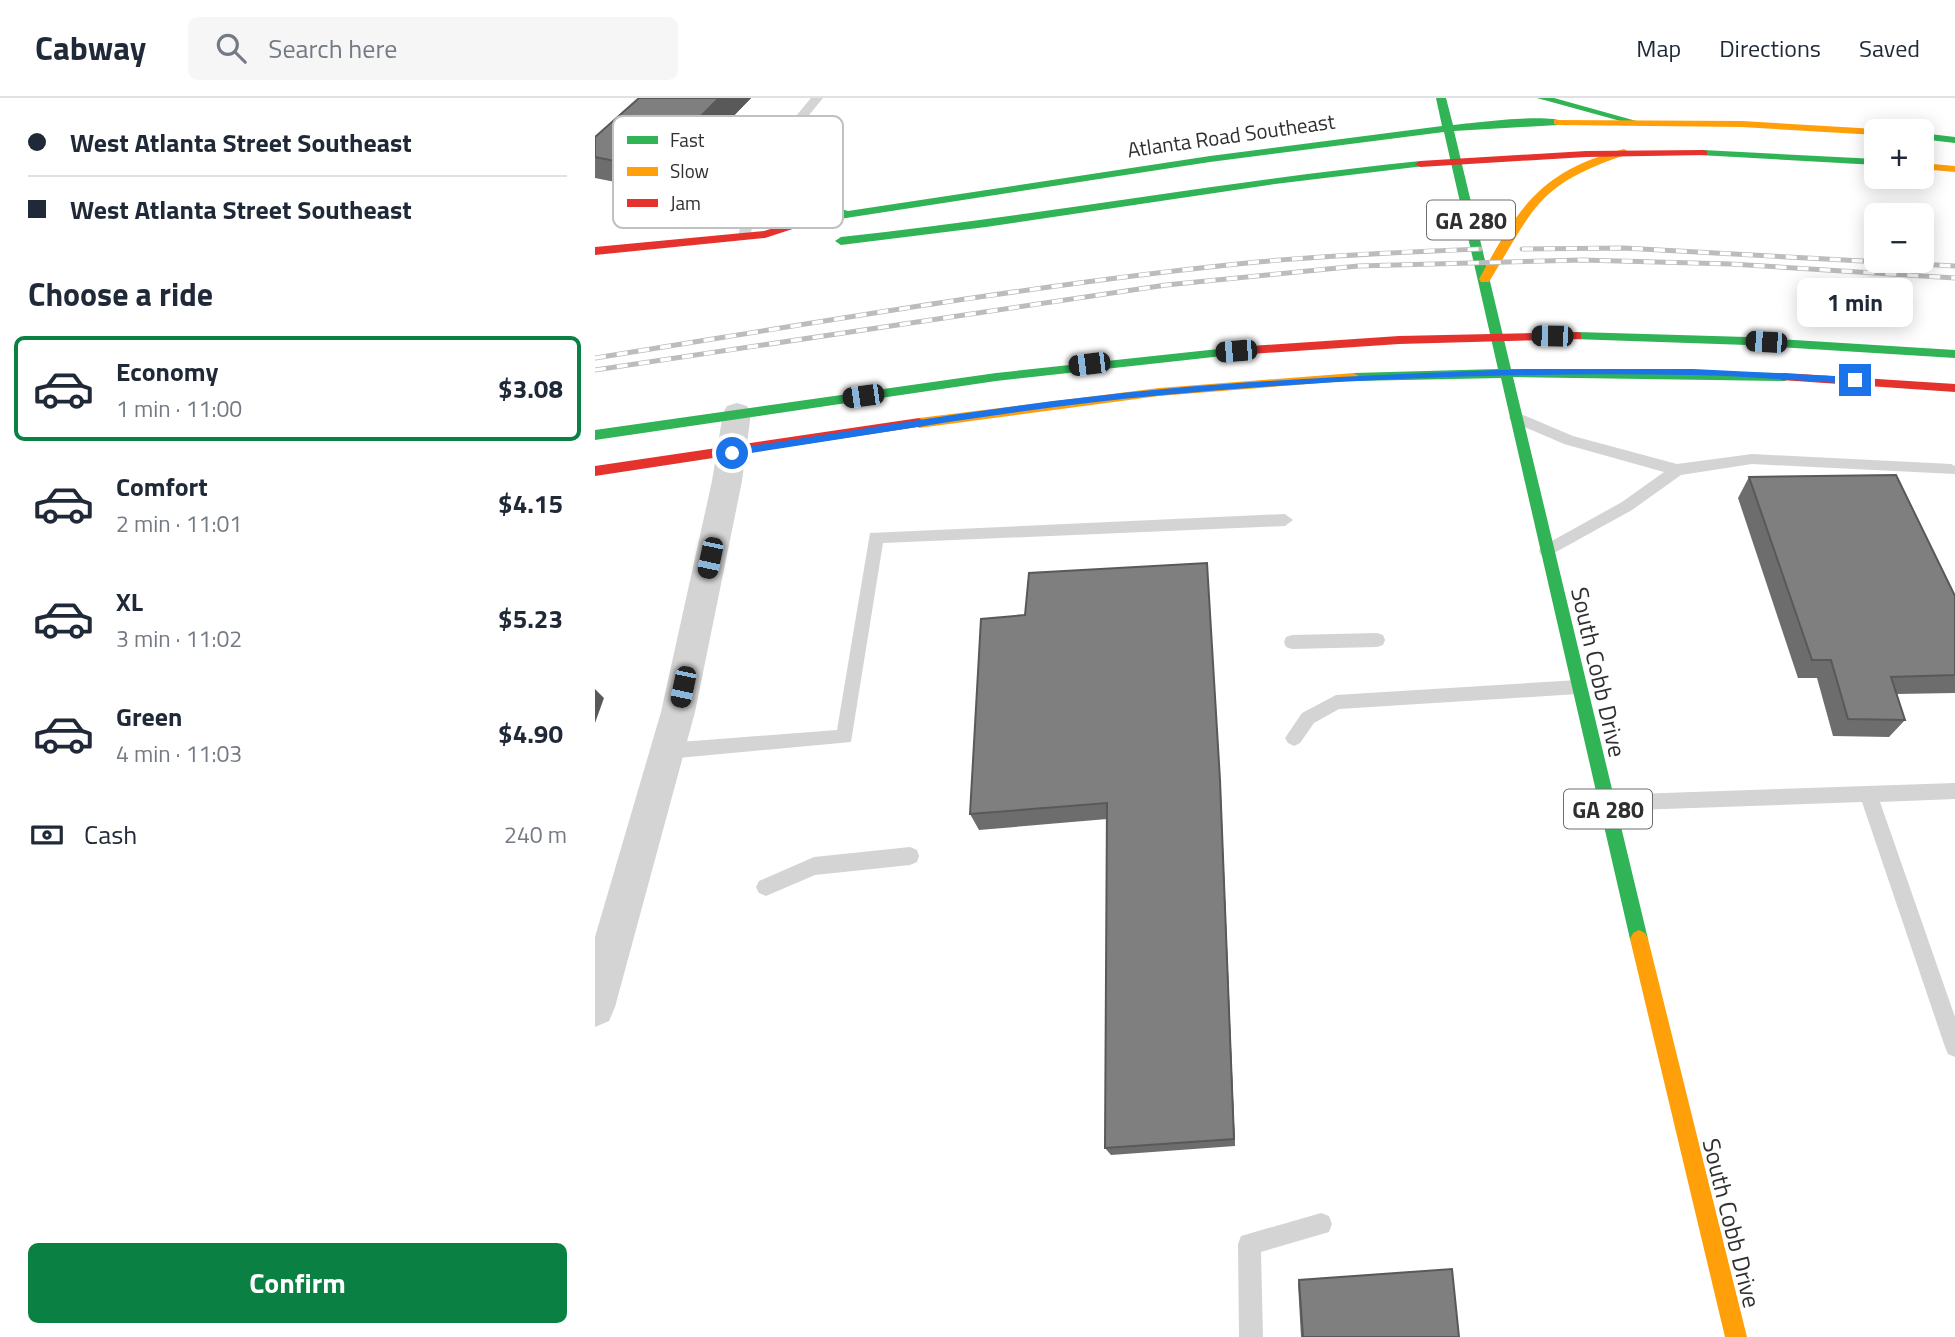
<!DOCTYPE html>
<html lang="en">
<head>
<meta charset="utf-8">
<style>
  :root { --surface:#fff; --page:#f6f6f7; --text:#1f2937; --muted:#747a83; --line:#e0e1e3; --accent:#0b8043 }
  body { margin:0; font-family:"Titillium Web",sans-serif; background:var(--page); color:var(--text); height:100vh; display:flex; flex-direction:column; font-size:26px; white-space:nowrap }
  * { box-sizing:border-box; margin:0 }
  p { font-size:23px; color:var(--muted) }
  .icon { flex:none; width:38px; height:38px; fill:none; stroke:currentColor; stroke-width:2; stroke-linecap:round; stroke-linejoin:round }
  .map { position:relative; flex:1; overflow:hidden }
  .side { display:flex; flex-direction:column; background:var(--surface); width:595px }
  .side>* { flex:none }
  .top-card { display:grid; align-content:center; height:154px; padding:0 28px; background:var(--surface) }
  .buttons { position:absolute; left:1269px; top:21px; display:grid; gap:14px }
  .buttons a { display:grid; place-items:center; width:70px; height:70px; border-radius:10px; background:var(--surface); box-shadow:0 4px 18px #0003; font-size:35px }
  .end { position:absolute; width:32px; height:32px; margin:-16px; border:9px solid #1a73e8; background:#fff; box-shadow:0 0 0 4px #fff }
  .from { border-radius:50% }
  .bubble { position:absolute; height:49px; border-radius:10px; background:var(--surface); box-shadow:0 4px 18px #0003; font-size:23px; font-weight:700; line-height:49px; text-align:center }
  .car { position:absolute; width:21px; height:42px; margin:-21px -10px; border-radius:9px; box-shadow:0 0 5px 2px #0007; background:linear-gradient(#222 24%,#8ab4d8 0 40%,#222 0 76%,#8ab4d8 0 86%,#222 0) }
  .top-card b { display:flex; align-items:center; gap:24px; height:66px; font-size:26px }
  .top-card b+b { border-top:2px solid var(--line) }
  .top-card i { width:18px; height:18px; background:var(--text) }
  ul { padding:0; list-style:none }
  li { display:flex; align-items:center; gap:21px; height:105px; margin:0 14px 10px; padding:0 14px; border:4px solid transparent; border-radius:10px }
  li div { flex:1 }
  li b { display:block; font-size:26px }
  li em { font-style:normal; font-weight:700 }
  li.active { border-color:var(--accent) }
  li>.icon { width:63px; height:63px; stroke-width:1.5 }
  h2 { padding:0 28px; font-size:32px; line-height:84px }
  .pay { display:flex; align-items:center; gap:18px; height:77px; padding:0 28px; font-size:26px }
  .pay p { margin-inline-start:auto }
  .button { display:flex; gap:14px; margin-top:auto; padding:14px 28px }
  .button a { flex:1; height:80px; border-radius:10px; background:var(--accent); color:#fff; font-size:28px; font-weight:700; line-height:80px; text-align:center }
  header { display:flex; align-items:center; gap:42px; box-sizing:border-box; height:98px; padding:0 35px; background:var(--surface); border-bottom:2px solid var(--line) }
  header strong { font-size:33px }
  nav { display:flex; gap:38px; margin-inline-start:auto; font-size:24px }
  .search { width:490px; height:63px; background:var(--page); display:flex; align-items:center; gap:18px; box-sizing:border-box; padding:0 24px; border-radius:10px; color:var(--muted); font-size:26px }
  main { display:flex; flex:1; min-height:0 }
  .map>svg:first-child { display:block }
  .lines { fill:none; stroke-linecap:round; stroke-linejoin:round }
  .lane { fill:#d4d4d4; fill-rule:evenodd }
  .street { fill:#d4d4d4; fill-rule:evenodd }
  .fast { fill:#30b455; fill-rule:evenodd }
  .slow { fill:#ff9f0a; fill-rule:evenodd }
  .jam { fill:#e5322d; fill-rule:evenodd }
  .rail-casing { stroke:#bcbcbc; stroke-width:5 }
  .rail { stroke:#fff; stroke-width:3.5; stroke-dasharray:11; stroke-linecap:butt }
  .wall { fill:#6d6d6d }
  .shaded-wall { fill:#595959 }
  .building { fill:#7f7f7f; stroke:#595959; stroke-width:2 }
  .route { fill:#1a73e8 }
  .labels { text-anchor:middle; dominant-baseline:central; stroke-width:7; stroke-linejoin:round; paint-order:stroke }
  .far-street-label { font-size:21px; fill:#303030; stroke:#fff }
  .shield { fill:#fff; stroke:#6e6e6e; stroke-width:2 }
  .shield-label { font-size:23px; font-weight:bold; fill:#303030 }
  .street-label { font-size:24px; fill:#303030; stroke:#fff }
  .key { fill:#fff; stroke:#c1c1c1; stroke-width:2 }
  .key-label { font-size:19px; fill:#303030 }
</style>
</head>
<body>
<header>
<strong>Cabway</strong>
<div class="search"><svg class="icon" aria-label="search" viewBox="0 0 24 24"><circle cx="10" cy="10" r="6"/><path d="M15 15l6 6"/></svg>Search here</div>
<nav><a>Map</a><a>Directions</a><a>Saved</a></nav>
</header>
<main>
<section class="side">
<div class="top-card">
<b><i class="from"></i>West Atlanta Street Southeast</b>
<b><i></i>West Atlanta Street Southeast</b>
</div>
<h2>Choose a ride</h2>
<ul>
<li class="active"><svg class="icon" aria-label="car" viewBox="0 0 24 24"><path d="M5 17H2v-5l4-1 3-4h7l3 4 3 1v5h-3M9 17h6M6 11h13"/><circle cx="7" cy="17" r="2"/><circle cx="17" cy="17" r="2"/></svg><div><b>Economy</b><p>1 min · 11:00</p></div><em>$3.08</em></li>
<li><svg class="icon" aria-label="car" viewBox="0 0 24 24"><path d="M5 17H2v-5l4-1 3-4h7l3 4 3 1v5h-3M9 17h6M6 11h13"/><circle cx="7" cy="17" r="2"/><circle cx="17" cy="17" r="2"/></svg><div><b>Comfort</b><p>2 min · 11:01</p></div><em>$4.15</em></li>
<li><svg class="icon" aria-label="car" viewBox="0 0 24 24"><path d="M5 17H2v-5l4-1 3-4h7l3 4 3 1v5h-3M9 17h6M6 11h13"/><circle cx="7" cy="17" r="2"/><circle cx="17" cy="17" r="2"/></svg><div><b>XL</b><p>3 min · 11:02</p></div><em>$5.23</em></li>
<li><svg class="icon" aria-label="car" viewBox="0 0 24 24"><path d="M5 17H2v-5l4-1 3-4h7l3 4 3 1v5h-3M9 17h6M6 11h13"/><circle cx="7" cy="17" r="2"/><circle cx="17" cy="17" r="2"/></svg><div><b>Green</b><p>4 min · 11:03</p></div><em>$4.90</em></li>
</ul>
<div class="pay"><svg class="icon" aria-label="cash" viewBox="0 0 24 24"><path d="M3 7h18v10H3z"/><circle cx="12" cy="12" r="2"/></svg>Cash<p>240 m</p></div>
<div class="button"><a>Confirm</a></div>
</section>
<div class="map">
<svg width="1360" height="1239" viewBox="0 0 1360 1239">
  <rect width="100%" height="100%" fill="#fff"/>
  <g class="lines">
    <!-- lane -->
    <path class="lane" d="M216 0H228L174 66 155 138 153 141H145L143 138 162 65Z
      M921 314 978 338 1082 366 1157 356 1356 366 1360 368V376L1157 366 1086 377 1037 412 952 459 946 457 944 453 946 449 1027 404 1069 374 969 346 916 323 914 319Z
      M690 416 698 422 690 428 288 445 256 644 72 661 66 659 63 653 66 647 72 645 242 632 275 435Z
      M782 535 788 537 790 542 788 547 782 549 697 551 691 549 689 544 691 539 697 537Z
      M983 582 989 584 992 589 989 594 983 596 744 611 719 625 705 645 699 648 693 645 690 640 707 615 741 597Z
      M1360 685V701L1285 704 1360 919V959L1353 956 1350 949 1267 704 1011 713 1005 711 1002 705 1005 699 1011 697Z
      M315 749 322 752 324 758 322 764 315 767 220 777 171 798 164 795 161 789 164 783 219 759Z
      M726 1115 734 1118 737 1126 734 1134 666 1154 668 1239H644L643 1146 646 1138Z"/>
    <!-- street -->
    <path class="street" d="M142 305 152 308 156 315 147 383 100 614 20 909 14 923 0 929V839L66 614 117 383 128 315 132 308Z"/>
    <!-- fast -->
    <path class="fast" d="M841 0H851L858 27C877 25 955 15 968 24L963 27 859 33 916 271 1190 275 1196 279 1190 283 918 279 1053 841 1050 847 1044 850 1038 847 1035 841 906 280 759 283 753 279 759 275 903 271 849 34 615 64 238 122 232 119 238 116 187 99 159 74 168 72 195 95 253 113 615 58 847 28Z
      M942 0H959L1045 24 1040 27Z
      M1326 35 1360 39V45L1326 41Z
      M1108 52 1281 61V67L1104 57V53Z
      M825 63 830 66 829 68 680 86 391 129 246 147 240 143 246 139C440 118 631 83 825 63Z
      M982 234 1152 239 1360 252V260L1152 247 978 241V235Z
      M642 249 646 250V256L401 283 0 342V332L401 275Z"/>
    <!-- slow -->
    <path class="slow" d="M959 22 1147 23 1281 31 1286 33H1281V37L1147 29 963 27 959 26Z
      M1029 51 1034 54 1033 56C943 86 940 108 894 184H886L884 181C924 109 945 73 1029 51Z
      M1326 65 1360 68V74L1326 71Z
      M759 275 765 279 763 282 564 298 324 330 317 325 324 320 564 290Z
      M1044 832 1050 835 1053 841 1152 1239H1130L1035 841 1038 835Z"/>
    <!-- jam -->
    <path class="jam" d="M1108 52 1112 53V57L991 59 825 69 820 66 825 63 991 53Z
      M238 116 242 117V121L213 126 170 140 0 157V149L169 133 212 120Z
      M982 234 986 235V241L804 246 642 257 636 253 642 249 804 238Z
      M1190 275 1360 286V294L1186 282V276Z
      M324 320 331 325 329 328 0 378V368Z"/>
    <!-- rail casing -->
    <g class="rail-casing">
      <path id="rail" d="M927 151 1028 150 1360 168
        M0 260C220 225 440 186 662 164 737 157 811 154 885 151
        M0 272 571 187 763 168 987 162 1136 166 1360 180"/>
    </g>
    <!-- rail -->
    <use href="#rail" class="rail"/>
  </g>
  <!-- wall -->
  <path class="wall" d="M44 0H156L66 93 0 80V39Z
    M1154 379 1360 498V595L1302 596 1310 622 1294 639 1238 638 1222 580H1203L1143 400Z
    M612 465 626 699 640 1048 516 1057 510 1050 512 721 384 732 375 716 430 517Z
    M704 1182 864 1239H706L703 1186Z"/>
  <!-- shaded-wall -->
  <path class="shaded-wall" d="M124 0H156L66 93 54 70Z
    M612 465 626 699 640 1048 639 1041Z
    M0 591 9 600 0 625Z"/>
  <!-- building -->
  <path class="building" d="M44 0H124L54 70 0 59V39Z
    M1301 377 1360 498V577L1296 579 1310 622 1253 621 1236 562H1217L1154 379Z
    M612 465 625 682 639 1041 510 1050 512 705 375 716 386 521 430 517 434 475Z
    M857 1171 864 1239H708L704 1182Z"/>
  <!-- route -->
  <path class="route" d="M930 271H1098L1260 279 1265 282 1260 286C1206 283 1151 278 1096 277 921 274 744 281 569 297 424 310 281 336 137 358L132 355 137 351C281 329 424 304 569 291 689 280 809 276 930 271Z"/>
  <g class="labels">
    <!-- far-street labels -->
    <g class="far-street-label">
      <text transform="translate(636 37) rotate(-8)">Atlanta Road Southeast</text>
    </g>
    <!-- shield labels -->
    <g class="shield">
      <rect x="832" y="102.5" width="88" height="39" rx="5"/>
      <rect x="969" y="691.5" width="88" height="39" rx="5"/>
    </g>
    <g class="shield-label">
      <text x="876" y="122">GA 280</text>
      <text x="1013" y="711">GA 280</text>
    </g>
    <!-- street labels -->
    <g class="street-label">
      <text transform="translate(1004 574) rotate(77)">South Cobb Drive</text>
      <text transform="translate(1137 1125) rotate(76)">South Cobb Drive</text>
    </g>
  </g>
  <!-- legend -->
  <rect x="18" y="18" width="230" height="112" rx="10" class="key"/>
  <rect x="32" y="38" width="31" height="8" fill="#30b455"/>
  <rect x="32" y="69" width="31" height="9" fill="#ff9f0a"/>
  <rect x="32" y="101" width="31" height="8" fill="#e5322d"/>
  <g class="key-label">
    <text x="75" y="49">Fast</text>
    <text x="75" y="80">Slow</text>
    <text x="75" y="112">Jam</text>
  </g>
</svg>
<div class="buttons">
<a>+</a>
<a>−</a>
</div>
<i class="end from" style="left:137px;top:355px"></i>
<i class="end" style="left:1260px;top:282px"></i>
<div class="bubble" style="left:1202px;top:180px;width:116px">1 min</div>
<i class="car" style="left:957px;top:238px;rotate:271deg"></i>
<i class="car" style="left:1171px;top:244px;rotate:273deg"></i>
<i class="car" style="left:641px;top:253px;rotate:265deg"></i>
<i class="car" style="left:494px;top:266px;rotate:263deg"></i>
<i class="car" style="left:268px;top:298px;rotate:262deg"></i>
<i class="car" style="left:115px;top:460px;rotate:192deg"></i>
<i class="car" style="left:88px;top:589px;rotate:192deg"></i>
</div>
</main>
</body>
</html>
